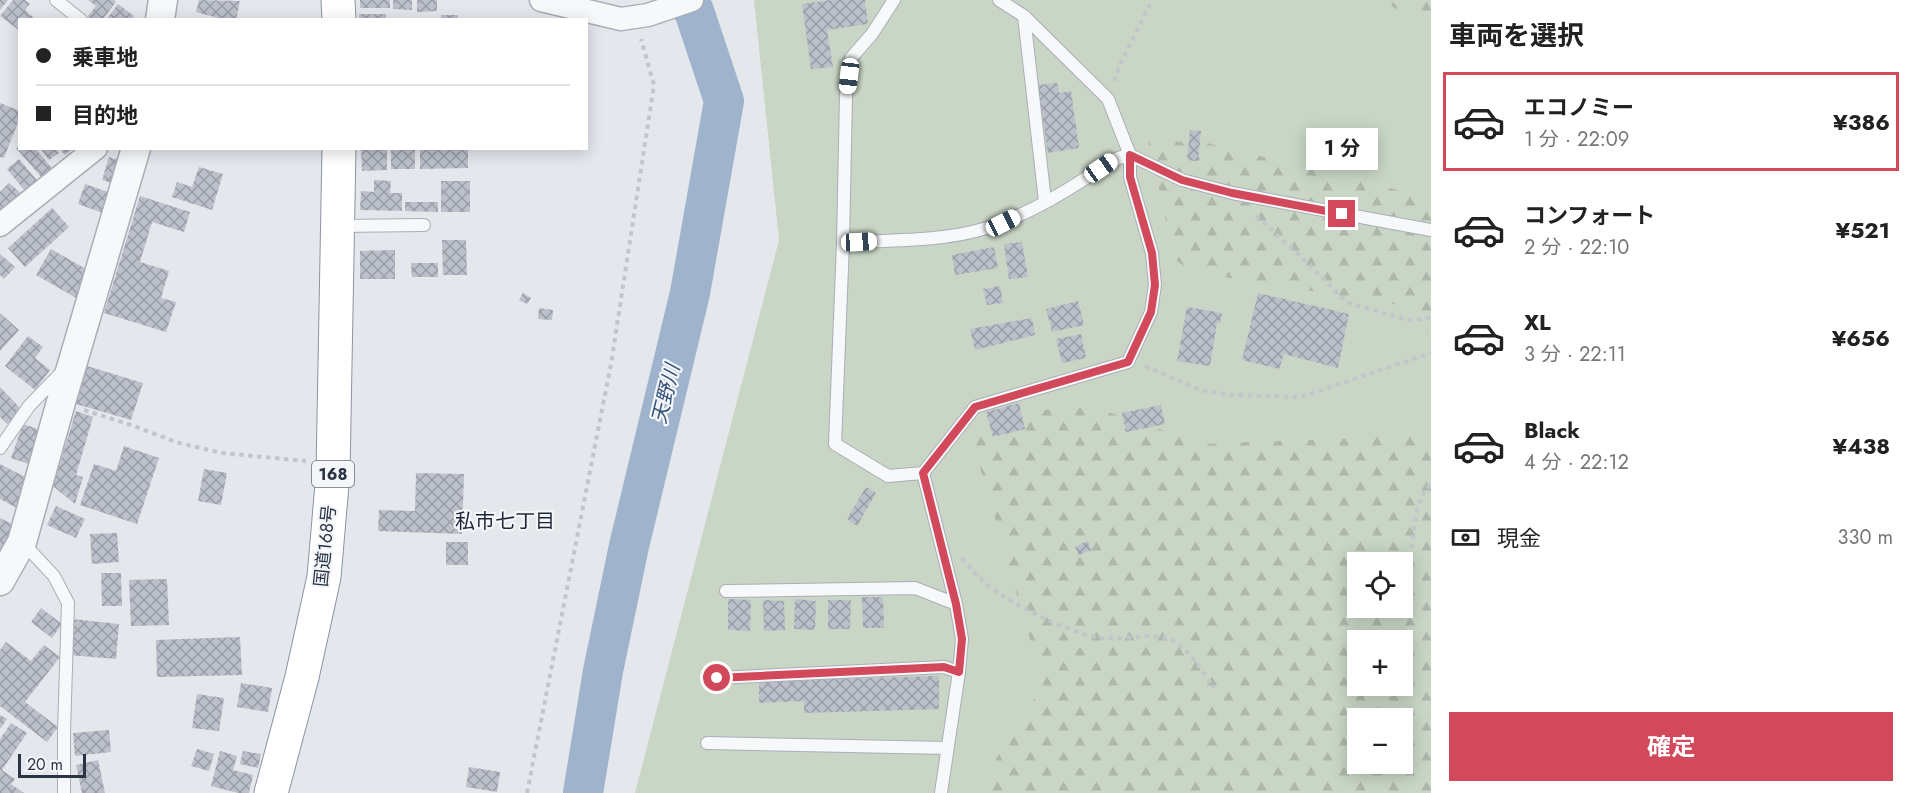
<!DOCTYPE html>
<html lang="ja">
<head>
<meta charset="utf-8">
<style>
  :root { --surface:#fff; --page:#f6f6f6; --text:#222; --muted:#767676; --line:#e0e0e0; --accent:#d1495b }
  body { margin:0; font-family:Jost,"Noto Sans JP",sans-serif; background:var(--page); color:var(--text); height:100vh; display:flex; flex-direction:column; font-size:22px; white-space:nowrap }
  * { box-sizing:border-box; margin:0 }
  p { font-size:20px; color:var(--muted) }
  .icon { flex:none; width:33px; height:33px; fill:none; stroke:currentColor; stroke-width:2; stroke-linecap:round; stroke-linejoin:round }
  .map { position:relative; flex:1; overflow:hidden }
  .side { display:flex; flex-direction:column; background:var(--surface); width:480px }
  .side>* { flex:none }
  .hud { position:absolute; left:18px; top:18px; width:570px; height:132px; border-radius:0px; box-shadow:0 3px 15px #0003; display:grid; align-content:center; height:132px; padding:0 18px; background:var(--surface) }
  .tools { position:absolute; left:1347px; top:552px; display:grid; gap:12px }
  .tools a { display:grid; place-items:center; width:66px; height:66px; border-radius:0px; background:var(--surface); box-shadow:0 3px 15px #0003; font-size:30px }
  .scale { position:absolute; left:18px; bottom:15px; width:68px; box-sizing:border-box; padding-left:6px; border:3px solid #2b3445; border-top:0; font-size:16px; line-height:21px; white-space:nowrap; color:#2b3445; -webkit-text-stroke:4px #f4f6f9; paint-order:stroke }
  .end { position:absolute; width:27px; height:27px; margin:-14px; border:8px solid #d1495b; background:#fff; box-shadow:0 0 0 3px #fff }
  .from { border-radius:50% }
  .bubble { position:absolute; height:42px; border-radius:0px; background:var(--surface); box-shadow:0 3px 15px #0003; font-size:20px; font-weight:700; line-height:42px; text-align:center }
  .car { position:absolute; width:18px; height:36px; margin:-18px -9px; border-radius:8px; box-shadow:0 0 4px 2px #0007; background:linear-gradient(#fff 24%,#345 0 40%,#fff 0 76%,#345 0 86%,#fff 0) }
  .hud b { display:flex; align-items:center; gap:21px; height:57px; font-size:22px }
  .hud b+b { border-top:2px solid var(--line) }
  .hud i { width:15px; height:15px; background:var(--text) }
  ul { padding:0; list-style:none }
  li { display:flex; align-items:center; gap:18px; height:99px; margin:0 12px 9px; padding:0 6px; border:3px solid transparent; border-radius:0px }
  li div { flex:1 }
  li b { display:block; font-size:22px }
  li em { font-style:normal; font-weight:700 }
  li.active { border-color:var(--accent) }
  li>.icon { width:54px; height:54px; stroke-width:1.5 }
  h2 { padding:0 18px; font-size:27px; line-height:72px }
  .pay { display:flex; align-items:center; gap:15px; height:66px; padding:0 18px; font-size:22px }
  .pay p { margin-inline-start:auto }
  .action { display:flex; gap:12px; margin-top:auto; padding:12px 18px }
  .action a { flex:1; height:69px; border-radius:0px; background:var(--accent); color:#fff; font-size:24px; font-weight:700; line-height:69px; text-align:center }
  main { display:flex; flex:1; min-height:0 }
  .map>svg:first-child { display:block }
  .green { fill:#c9d6c5; fill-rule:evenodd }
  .forest { fill:url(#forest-firs); fill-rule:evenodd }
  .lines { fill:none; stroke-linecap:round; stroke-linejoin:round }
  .river { stroke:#9fb4cc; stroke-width:40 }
  .building { fill:url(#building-cross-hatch) }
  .service-casing { stroke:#a9aeb7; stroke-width:14 }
  .minor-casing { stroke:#a9aeb7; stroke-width:25 }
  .tertiary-casing { stroke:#a9aeb7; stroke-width:31 }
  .trunk-casing { stroke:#8b94a3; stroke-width:35 }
  .path { stroke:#c2c5cb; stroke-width:4; stroke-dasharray:4.5 4.5; stroke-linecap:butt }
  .service { stroke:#f7f8fa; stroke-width:12 }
  .minor { stroke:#f7f8fa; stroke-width:22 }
  .tertiary { stroke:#f7f8fa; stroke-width:28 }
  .trunk { stroke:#fff; stroke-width:33 }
  .route { stroke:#d1495b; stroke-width:8 }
  .labels { text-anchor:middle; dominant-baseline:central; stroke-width:4.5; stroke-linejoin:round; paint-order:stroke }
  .shield { fill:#f4f6f9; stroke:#676e7b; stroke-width:1.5 }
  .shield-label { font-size:16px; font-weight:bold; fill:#2b3445 }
  .street-label { font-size:18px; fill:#2b3445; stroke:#f4f6f9 }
  .water-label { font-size:20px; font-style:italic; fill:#34527a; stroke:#f4f6f9 }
  .neighbourhood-label { font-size:20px; fill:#1d2536; stroke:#f4f6f9 }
</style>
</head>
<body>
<main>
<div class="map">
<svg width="1431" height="793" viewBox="0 0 1431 793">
  <defs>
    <pattern id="forest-firs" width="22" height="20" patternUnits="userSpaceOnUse" patternTransform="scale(1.5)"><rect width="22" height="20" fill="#c9d6c5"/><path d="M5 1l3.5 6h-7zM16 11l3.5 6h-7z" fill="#adb8ab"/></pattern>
    <pattern id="building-cross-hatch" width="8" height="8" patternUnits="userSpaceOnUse" patternTransform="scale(1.5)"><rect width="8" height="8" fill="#bbc0ca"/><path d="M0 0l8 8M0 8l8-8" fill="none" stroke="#989da6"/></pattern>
  </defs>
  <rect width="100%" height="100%" fill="#e4e7ec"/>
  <!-- green -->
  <path class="green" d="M754 0H1431V755L1395 793H635L779 240ZM1358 562H1402V608H1358ZM1358 640H1402V686H1358ZM1358 718H1402V764H1358Z"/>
  <!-- forest -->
  <path class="forest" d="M1379 0H1431V26Z
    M1148 141 1203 142 1426 197 1431 195V338L1404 306 1194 272 1175 260Z
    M1087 405 1205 444 1431 435V793H983L988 772 1043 684 966 419ZM1358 562H1402V608H1358ZM1358 640H1402V686H1358ZM1358 718H1402V764H1358Z"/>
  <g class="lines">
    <!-- river -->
    <path class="river" d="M583 793 603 671 629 546 690 293 724 101 694 11 685 0"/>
  </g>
  <!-- building -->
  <path class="building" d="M0 0H8L0 10Z
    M13 0H25L30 4 25 10 33 17 31 20H20V31L0 16Z
    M88 0H114L116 2 102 20H92L88 16 96 6Z
    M199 0 240 1 236 20H226L196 12Z
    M360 0H390V8H360Z
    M393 0H412V10L393 9Z
    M417 0H437V11L417 12Z
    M831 0H865L868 24 827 30 833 67 811 69 802 4Z
    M118 4 134 16 132 20H106Z
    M359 14H386V20H359Z
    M441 15H458V20H441Z
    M1057 83 1059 93 1071 91 1079 148 1048 153 1038 85Z
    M0 103 20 111V117L4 158 0 157Z
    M1190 130 1201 131 1198 161 1187 160Z
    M20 146V148H35L52 168 41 177 16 148Z
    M40 148H55L59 153 49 160Z
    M59 148H73L65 155Z
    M361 148H387V170L362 171Z
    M391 148H415V169H391Z
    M420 148H468V168L420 169Z
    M109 157 125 162 119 185 102 180Z
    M19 159 37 180 25 191 7 169Z
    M199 167 223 174 212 210 172 197 177 182 192 187Z
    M374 180 391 181 390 193H402V211L360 210 361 191 374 192Z
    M441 181H470V212H441Z
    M9 183 22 194 0 211V192Z
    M85 184 117 195 111 216 78 204Z
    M140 196 190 212 184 232 152 222 140 262 169 271 161 298 176 302 166 332 104 313Z
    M405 202H438V212L405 211Z
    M52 208 69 227 25 267 8 248Z
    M442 240H466L467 275H443Z
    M1022 242 1028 277 1009 279 1004 244Z
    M994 247 998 268 955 275 952 255Z
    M51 249 93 273 78 299 36 275Z
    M395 250V279H360V251Z
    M0 254 15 267 4 279 0 275Z
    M411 263H438V277H412Z
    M1000 286 1003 303 987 305 983 289Z
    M523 293 531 298 527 304 519 300Z
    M1258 293 1349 314 1338 368 1284 354 1279 369 1242 360Z
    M1078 301 1084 325 1052 332 1046 309Z
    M1187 307 1222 313 1220 323H1217L1210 366 1177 361Z
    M539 308 553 310 552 320 538 319Z
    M0 313 19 330 0 351Z
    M1032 318 1035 335 975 350 970 329Z
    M1081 334 1086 358 1062 363 1056 339Z
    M28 336 43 347 35 358 50 370 35 390 5 366Z
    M87 366 143 383 131 420 76 404Z
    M0 387 22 410 7 424 0 417Z
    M1019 403 1025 429 993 437 986 412Z
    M1161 405 1165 424 1126 432 1122 413Z
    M76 411 93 417 76 475 83 477 75 504 53 486Z
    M23 424 46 432 34 466 11 458Z
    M124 446 159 458 137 524 80 505 94 464 116 471Z
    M0 464 33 481 19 509 0 499Z
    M204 469 227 473 221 505 198 501Z
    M416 473 464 474 462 534 378 531 379 510 415 511Z
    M866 487 876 493 857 526 847 519Z
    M56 506 85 519 76 538 47 525Z
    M0 518 16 526 4 551 0 549Z
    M117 533 119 562 92 564 90 534Z
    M1087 541 1092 550 1079 555 1075 547Z
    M446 542H468V565H446Z
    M101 573H121L122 606H102Z
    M167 579 169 625 131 626 129 580Z
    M862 597H883L884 628H863Z
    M728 599 751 600 750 631 728 630Z
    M795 599 816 601 815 630 794 629Z
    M763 600 784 601 785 630 764 631Z
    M828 600H851L850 629H828Z
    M41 608 62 624 52 638 31 622Z
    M72 619 119 624 116 659 69 655Z
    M240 637 242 675 157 677 156 640Z
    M6 642 31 661 44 645 60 657 25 702 58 727 47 742 0 706V650Z
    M939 676V709L804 713V701L759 703V681Z
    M241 683 272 688 268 712 237 707Z
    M197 694 224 698 219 731 192 728Z
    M0 715 7 719 0 729Z
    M11 723 27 733 2 770 15 779 11 784 24 793H0V739Z
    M109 730 111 752 75 756 73 733Z
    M197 749 214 754 209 771 191 766Z
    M220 751 237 756 233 770 253 775 249 793H238L211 786Z
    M243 751 261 754 258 768 240 764Z
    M98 760 105 793H82L76 765Z
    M469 767 500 772 497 792 466 787Z"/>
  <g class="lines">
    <!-- service casing -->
    <g class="service-casing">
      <path id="service" d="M56 0 81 20
        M894 0 872 34 851 58 846 95 843 243 835 444 888 476 923 473
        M999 0 1024 16 1108 99 1130 155 1182 180 1232 193 1431 230
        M1024 16 1045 201
        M339 226 424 225
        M843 243C896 239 951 243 1001 223 1030 212 1060 195 1086 178 1104 167 1109 159 1130 155V177L1152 253 1155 285 1151 312 1128 362 975 407 923 473 956 604 962 639 959 672 941 793
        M0 448 29 406 63 371
        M23 543 54 576 68 603 64 732V793
        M726 591 915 588 956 604
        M717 678 944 667 959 672
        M707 743 947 748"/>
    </g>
    <!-- minor casing -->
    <g class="minor-casing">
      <path id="minor" d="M541 0 621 19 648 15 692 0
        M0 225 96 148"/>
    </g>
    <!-- tertiary casing -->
    <g class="tertiary-casing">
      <path id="tertiary" d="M160 20 163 0
        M0 581 22 542 61 402 136 148"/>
    </g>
    <!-- trunk casing -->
    <g class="trunk-casing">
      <path id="trunk" d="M338 0 339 20
        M271 793 302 677 324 577 333 473 339 148"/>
    </g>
    <!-- path -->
    <path class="path" d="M1114 81 1119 67 1152 0
      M1256 216 1307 262 1346 302 1407 320 1425 319 1431 317
      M1145 366 1200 390 1231 395 1301 397 1431 353
      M84 410 131 425 179 443 222 453 306 461
      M1411 557C1414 533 1413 501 1431 484
      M962 558C972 570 982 581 994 590 1017 606 1077 637 1103 638 1126 640 1150 632 1172 640 1189 648 1203 673 1214 688
      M527 793 611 364 654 85 641 39"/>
    <!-- service -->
    <use href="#service" class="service"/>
    <!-- minor -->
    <use href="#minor" class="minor"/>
    <!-- tertiary -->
    <use href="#tertiary" class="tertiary"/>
    <!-- trunk -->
    <use href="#trunk" class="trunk"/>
  </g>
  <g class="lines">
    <!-- route -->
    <path class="route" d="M717 678 944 667 959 672 962 639 956 604 923 473 975 407 1128 362 1151 312 1155 285 1152 253 1130 177V155L1182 180 1232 193 1342 214"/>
  </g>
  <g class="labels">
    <!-- shield labels -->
    <rect class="shield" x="312" y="461" width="42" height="26" rx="4.5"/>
    <g class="shield-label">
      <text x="333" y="474">168</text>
    </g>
    <!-- street labels -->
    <g class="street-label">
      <text transform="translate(325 546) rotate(-84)">国道168号</text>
    </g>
    <!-- water labels -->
    <g class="water-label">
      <text transform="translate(666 394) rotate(-76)">天野川</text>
    </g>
    <!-- neighbourhood labels -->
    <g class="neighbourhood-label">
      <text x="505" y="521">私市七丁目</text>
    </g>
  </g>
</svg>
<div class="tools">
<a><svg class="icon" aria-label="locate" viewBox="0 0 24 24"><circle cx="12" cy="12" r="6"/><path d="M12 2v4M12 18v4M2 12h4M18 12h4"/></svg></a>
<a>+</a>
<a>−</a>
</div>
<div class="scale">20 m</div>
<i class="end from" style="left:717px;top:678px"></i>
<i class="end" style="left:1342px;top:214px"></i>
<div class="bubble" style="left:1306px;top:128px;width:72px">1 分</div>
<i class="car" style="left:849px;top:76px;rotate:187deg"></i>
<i class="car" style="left:1101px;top:168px;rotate:55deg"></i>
<i class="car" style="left:1003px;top:223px;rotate:63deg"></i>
<i class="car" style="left:859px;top:242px;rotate:87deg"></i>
<div class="hud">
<b><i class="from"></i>乗車地</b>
<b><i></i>目的地</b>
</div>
</div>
<section class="side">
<h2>車両を選択</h2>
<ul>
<li class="active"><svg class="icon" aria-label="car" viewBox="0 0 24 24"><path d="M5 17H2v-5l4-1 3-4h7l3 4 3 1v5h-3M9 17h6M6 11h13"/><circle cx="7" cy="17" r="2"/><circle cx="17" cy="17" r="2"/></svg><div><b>エコノミー</b><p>1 分 · 22:09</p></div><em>¥386</em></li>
<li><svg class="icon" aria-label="car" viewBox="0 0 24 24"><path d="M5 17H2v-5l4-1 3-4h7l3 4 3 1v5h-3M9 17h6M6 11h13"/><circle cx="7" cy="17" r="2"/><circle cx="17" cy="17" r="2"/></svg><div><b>コンフォート</b><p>2 分 · 22:10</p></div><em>¥521</em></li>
<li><svg class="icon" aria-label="car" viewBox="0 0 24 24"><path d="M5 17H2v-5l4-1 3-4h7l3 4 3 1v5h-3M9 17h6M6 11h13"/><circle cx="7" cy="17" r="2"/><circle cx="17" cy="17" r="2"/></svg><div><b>XL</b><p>3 分 · 22:11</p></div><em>¥656</em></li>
<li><svg class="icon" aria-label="car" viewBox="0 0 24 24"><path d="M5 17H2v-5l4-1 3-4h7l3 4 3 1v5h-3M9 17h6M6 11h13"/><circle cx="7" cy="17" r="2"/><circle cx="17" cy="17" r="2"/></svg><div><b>Black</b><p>4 分 · 22:12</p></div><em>¥438</em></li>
</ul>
<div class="pay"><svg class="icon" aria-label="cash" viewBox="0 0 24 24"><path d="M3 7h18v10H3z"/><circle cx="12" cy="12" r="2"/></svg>現金<p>330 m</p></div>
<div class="action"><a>確定</a></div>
</section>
</main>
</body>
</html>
